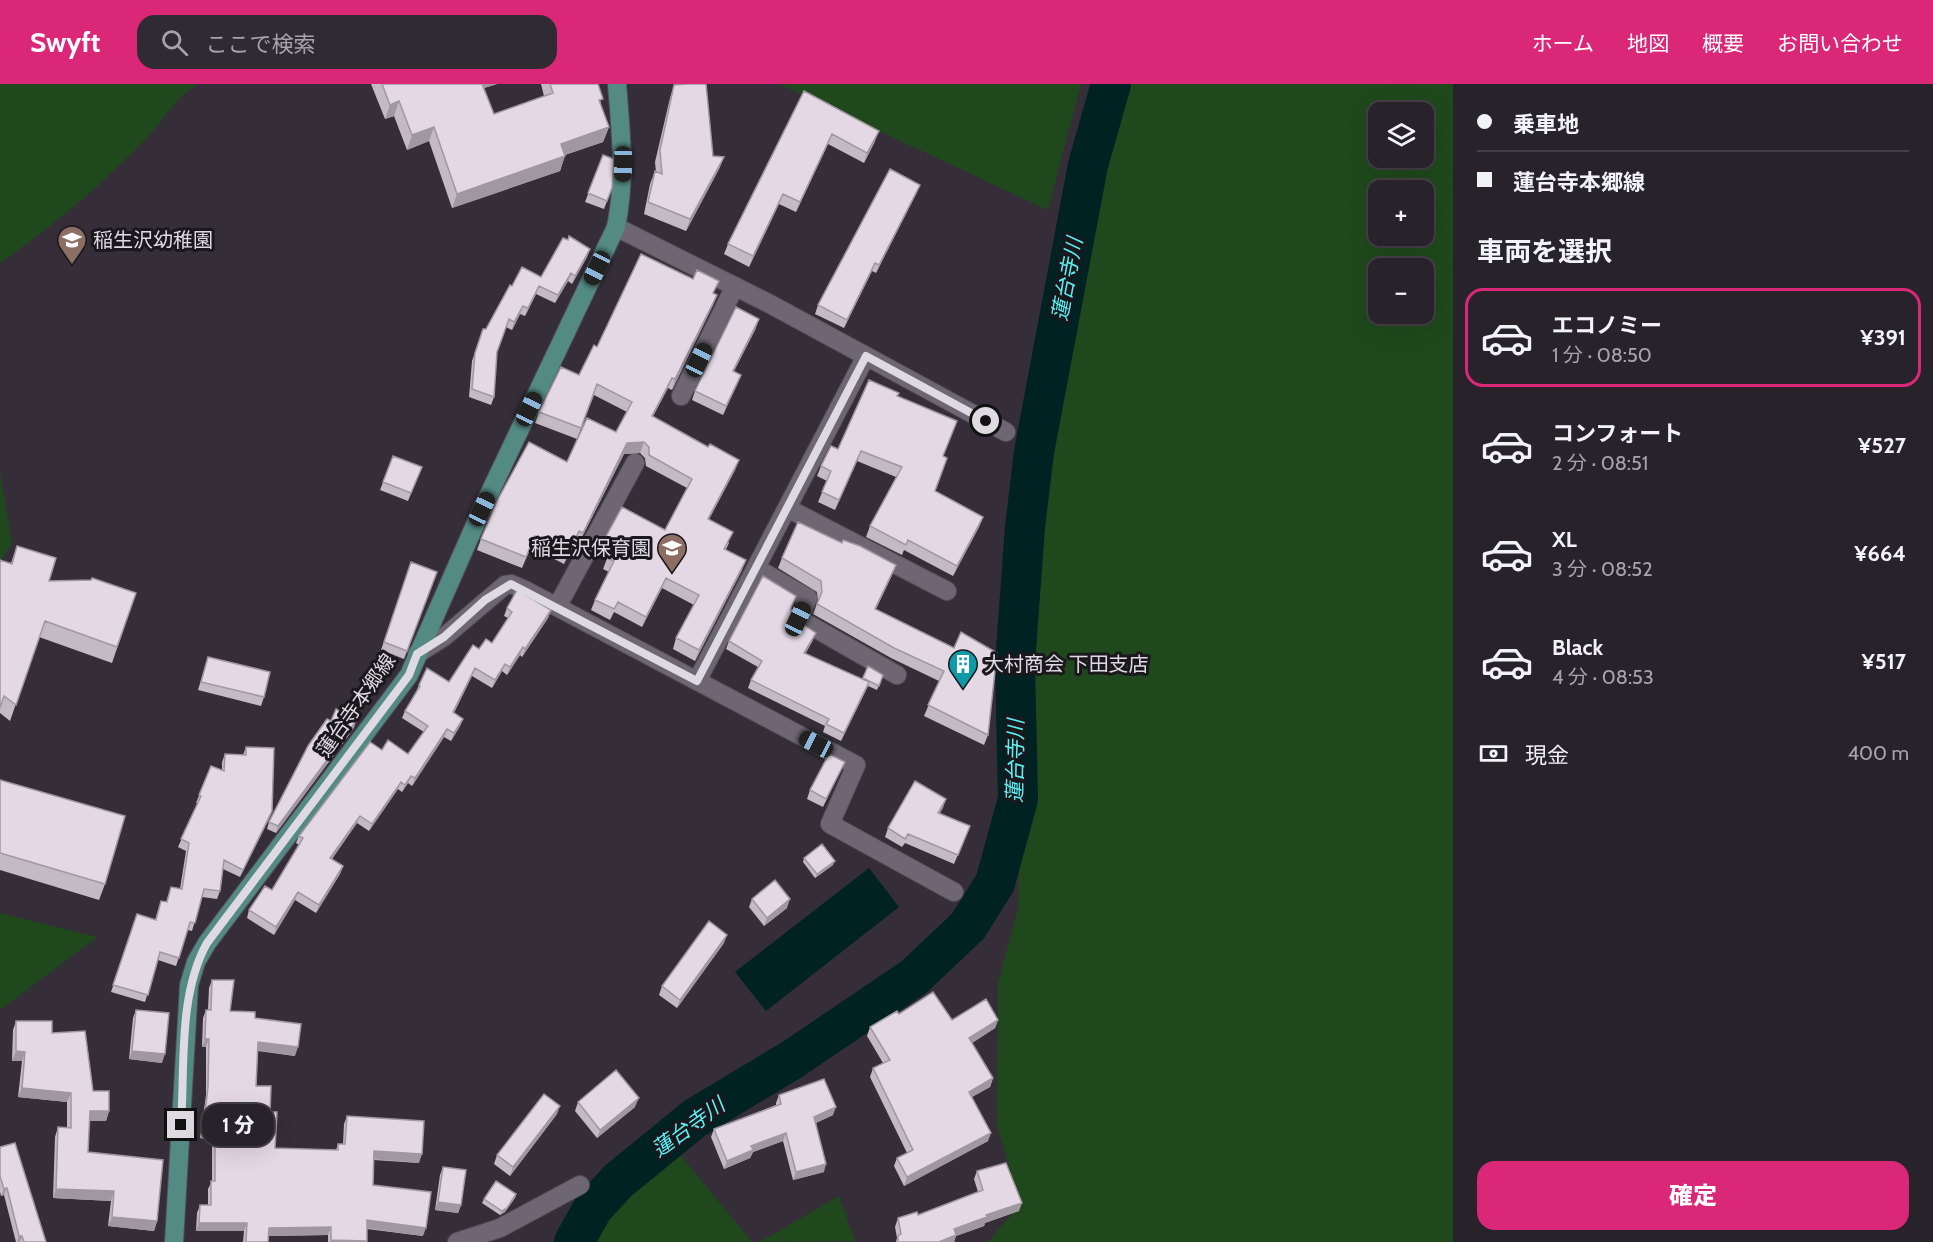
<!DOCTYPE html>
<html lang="ja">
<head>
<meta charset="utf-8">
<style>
  :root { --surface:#28222b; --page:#302a33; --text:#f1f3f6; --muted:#a5a4a9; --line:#443f47; --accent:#db2777 }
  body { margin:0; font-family:Cabin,"Noto Sans JP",sans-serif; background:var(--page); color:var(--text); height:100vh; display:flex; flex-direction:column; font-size:22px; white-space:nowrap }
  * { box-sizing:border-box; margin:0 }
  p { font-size:20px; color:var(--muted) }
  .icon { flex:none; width:33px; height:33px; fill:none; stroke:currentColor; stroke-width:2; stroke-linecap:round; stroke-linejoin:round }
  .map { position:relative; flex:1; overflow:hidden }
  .panel { display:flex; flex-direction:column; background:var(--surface); width:480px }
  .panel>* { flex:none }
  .guide { display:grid; align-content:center; height:132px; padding:0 24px; background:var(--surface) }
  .controls { position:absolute; left:1368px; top:18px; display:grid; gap:12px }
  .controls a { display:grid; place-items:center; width:66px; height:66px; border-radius:12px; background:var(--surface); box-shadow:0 6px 24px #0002,0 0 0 2px var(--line); font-size:30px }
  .end { position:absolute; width:27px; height:27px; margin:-14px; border:8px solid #dedae1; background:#111; box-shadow:0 0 0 3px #111 }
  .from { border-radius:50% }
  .bubble { position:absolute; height:42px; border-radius:18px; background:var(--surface); box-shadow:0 6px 24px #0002,0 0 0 2px var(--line); font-size:20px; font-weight:800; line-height:42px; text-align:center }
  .car { position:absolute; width:18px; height:36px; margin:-18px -9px; border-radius:8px; box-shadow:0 0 4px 2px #0007; background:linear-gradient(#222 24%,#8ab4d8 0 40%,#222 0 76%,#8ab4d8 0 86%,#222 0) }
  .guide b { display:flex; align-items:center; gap:21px; height:57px; font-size:22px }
  .guide b+b { border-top:2px solid var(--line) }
  .guide i { width:15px; height:15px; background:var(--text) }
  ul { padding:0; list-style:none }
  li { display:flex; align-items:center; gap:18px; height:99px; margin:0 12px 9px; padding:0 12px; border:3px solid transparent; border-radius:18px }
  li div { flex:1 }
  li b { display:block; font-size:22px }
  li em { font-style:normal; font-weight:800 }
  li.current { border-color:var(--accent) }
  li>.icon { width:54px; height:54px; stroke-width:1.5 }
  h2 { padding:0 24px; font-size:27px; line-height:72px }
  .pay { display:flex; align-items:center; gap:15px; height:66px; padding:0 24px; font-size:22px }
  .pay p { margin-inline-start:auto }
  .cta { display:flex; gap:12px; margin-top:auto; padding:12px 24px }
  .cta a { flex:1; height:69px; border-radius:18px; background:var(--accent); color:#fff; font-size:24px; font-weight:800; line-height:69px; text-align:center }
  header { display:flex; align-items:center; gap:36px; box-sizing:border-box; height:84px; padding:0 30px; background:var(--accent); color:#fff }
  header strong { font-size:28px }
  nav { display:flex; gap:33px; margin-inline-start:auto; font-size:21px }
  .search { width:420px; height:54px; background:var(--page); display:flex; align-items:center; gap:15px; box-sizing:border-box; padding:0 21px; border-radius:18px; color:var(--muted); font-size:22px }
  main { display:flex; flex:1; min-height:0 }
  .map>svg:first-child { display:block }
  .green { fill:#1f491c; fill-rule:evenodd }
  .water { fill:#022 }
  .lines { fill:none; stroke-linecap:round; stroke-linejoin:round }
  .river { stroke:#022; stroke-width:40 }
  .minor-casing { stroke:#534d56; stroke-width:20 }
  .major-casing { stroke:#534d56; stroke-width:20 }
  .minor { stroke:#6e6773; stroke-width:18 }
  .major { stroke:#538a84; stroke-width:18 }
  .wall { fill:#c4bac4 }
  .shaded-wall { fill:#a097a0 }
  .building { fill:#e4d8e4; stroke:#a097a0; stroke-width:1.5 }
  .route { stroke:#dedae1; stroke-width:8 }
  .labels { text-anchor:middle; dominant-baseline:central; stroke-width:6; stroke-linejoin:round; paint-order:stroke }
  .poi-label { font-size:20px; fill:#dedae1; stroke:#1b181d; text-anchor:start }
  .street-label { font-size:20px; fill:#dedae1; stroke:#1b181d }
  .water-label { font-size:21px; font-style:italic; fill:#5af1f3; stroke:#1b181d }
</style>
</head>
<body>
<header>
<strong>Swyft</strong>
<div class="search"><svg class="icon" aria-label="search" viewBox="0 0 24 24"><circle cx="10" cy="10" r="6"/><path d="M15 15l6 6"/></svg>ここで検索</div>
<nav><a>ホーム</a><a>地図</a><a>概要</a><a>お問い合わせ</a></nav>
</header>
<main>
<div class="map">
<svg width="1453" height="1158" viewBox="0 0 1453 1158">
  <rect width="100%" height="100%" fill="#352e39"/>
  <!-- green -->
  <path class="green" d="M0 0H199C173 14 165 36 145 56 101 101 52 143 0 179Z
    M779 0H1081L1048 126Z
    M1120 0H1453V1158H988L1020 1121 997 1041 998 899 1018 825 1028 514 1041 385 1082 165 1114 16ZM1378 28H1424V74H1378ZM1378 106H1424V152H1378ZM1378 184H1424V230H1378Z
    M0 388 12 459 0 478Z
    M0 829 97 853 0 926Z
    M676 1066 752 1158H587L616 1118Z
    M839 1112 855 1157 760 1158Z"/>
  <!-- water -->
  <path class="water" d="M869 784 899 823 766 927 735 888Z"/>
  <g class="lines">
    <!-- river -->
    <path class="river" d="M574 1158 593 1124 618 1097 695 1034 793 975 914 893 968 842 995 799 1018 715 1015 579 1025 443 1034 368 1088 81 1111 0"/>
    <!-- minor casing -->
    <g class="minor-casing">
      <path id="minor" d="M616 143 770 220 1006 348
        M681 312 735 202
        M787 424 947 507
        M756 484 808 514 799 535 897 591
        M557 523 635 379
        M417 570 444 553 505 501 511 500 525 506 856 681 830 740 954 808
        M697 597 866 272
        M457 1158 500 1144 580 1101"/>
    </g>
    <!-- major casing -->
    <g class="major-casing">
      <path id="major" d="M174 1158 189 901 196 878 207 859 409 591 482 425 616 143C626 95 621 49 617 0"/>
    </g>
    <!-- minor -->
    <use href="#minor" class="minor"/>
    <!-- major -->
    <use href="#major" class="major"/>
  </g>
  <!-- wall -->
  <path class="wall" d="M371 0H497L484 4 494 30 544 12 541 0H599H598L601 21 609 43 603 58 565 71 560 87 452 124 429 57 407 66 394 32 385 35Z
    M674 1 713 72 724 73 719 85 686 147 644 130 650 100 655 87 656 88 655 78 670 14Z
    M804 7 875 57 864 79 828 60 796 128 779 120 749 183 724 170 728 160Z
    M603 71 612 104 604 125 585 118Z
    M920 101 916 110 876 189 872 187 844 244 815 230 818 221Z
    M569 152 590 165 587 173 572 200 568 197 555 219 536 210 525 232 520 230 512 246 506 243 497 268 494 313 491 321 469 313 472 277 483 245H486L541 193 568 155Z
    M714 209 717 211 713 221 672 306 668 304 653 332 708 363 739 376 735 386 709 435 729 459 726 465 742 486 695 577 673 565 676 554 694 521 662 504 642 543 614 528 610 536 591 526 595 516 609 488 603 485 608 472 599 468 603 458 665 446 687 404 646 382 645 374 640 369 624 370 579 459 575 457 564 480 531 463 522 484 477 466 481 455 567 378 616 348 627 328 594 311 577 355 535 339 539 328 579 291 597 263Z
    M756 244 734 287 741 291 723 331 692 316 695 307Z
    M898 312 944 372 935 407 983 433 979 443 953 492 904 466 902 471 866 453 870 442 896 393 857 377 835 426 818 418 827 397 817 392 821 382 838 365Z
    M393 372 422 383 408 417 380 406Z
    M17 462 49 497 136 509 112 579 39 553 10 637 0 629V476L11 479Z
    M782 474 892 491 876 525 954 564 988 651 984 661 924 632 939 597 891 574 813 530 818 517 817 508 778 484Z
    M411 478 437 488 404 575 381 566Z
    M507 524 551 526 548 534 522 573 520 571 507 591 502 587 492 604 472 592 454 629 463 635 460 642 451 657 444 653 412 702 408 699 402 708 398 705 369 747 357 739 332 775 343 782 340 790 316 829 295 816 274 851 247 834 249 826 272 806 299 761 296 759 299 752 382 666 408 670 424 648 402 634 405 627 416 608 419 601 449 598 479 565 492 559 508 534 504 532Z
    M791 525 792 533 813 556 805 570 862 595 868 582 883 591 877 606 868 602 841 657 823 648 825 642 748 604 751 596 758 583 726 565 729 557Z
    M208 573 264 613 261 622 198 606Z
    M354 644 276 749 267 745 269 738Z
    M246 663 272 727 269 735 240 793 223 785 220 807 217 815 202 813 192 847 188 846 176 882 158 876 145 918 111 908 137 830 155 836 161 817 166 818 171 803 180 805 186 767 178 763 198 719H196L211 682 222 686V678L225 670 243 671Z
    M841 686 823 723 807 715 810 706Z
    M0 696 105 800 99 816 0 786Z
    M946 715 940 729 970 742 954 780 905 759 902 763 885 753 888 744Z
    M804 774 833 781 815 794 803 778Z
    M752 815 787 824 764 842 749 823Z
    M724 859 677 924 659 911 662 902Z
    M212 896 230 927 255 934 295 972 258 967 256 1002 270 1028 275 1064 336 1066 338 1060H343L344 1040 347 1032 419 1079 374 1076 373 1101 423 1152 367 1145V1158H328V1151L269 1152 268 1158H243L244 1147H196L197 1129 200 1121H208V1105L212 1097V1056L200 1054 206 1011V963H202L203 934 206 926H208L209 904Z
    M136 926 162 979 129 975 133 934Z
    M899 930 952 936H998L995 944 972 959 993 994 990 1003 972 1013 988 1057 904 1102 894 1082 897 1074 907 1069 870 993 873 984 883 979 867 952 870 943Z
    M16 937 52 949 93 1007 109 1027 106 1037H89L88 1068 157 1137 154 1147 108 1142 111 1117 53 1114 55 1053 58 1043 67 1044V1018L18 1013 22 977H12L13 946Z
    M779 1011 833 1031 816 1039 824 1088 793 1096 783 1057 753 1068 750 1074 724 1085 711 1053 714 1045 776 1021V1019Z
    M578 1018 635 1023 597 1054 575 1027Z
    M557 1030 510 1092 494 1080 497 1071Z
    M0 1063 46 1158H16L4 1111 1 1112 0 1108Z
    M443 1083 461 1121 458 1129 435 1126 440 1091Z
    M977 1087 1019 1127 985 1139 984 1142 956 1152 954 1158H896L897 1154 895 1143 898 1134 918 1131 978 1108 974 1095Z
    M516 1110 515 1114 505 1128 500 1131 482 1119 484 1115Z"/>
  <!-- shaded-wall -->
  <path class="shaded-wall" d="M477 0H497L474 7Z
    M399 17 394 32 385 35 390 21Z
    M434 43 429 57 407 66 412 51Z
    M609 43 603 58 555 74 561 60Z
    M879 47 875 57 864 79 867 69Z
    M832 50 828 60 796 128 800 118Z
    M565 72 560 87 452 124 457 110Z
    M724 73 719 85 686 147 690 135Z
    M920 101 916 110 876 189 879 181Z
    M783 110 779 120 749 183 753 172Z
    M590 165 587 173 572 200 575 192Z
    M875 179 872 187 844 244 847 236Z
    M571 189 568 197 555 219 558 211Z
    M539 202 536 210 525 232 528 224Z
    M717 211 713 221 672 306 675 295Z
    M523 222 520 230 512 246 514 238Z
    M759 235 756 244 730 295 733 287Z
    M741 291 738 299 723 331 726 322Z
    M672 294 668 304 648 342 652 332Z
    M644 358 640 369 624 370 579 459 583 449 627 359Z
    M861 367 857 377 835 426 839 416Z
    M739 376 735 386 704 445 708 435Z
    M983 433 979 443 953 492 957 482Z
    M579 447 575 457 564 480 568 469Z
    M746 476 742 486 695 577 699 566Z
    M896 481 892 491 871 535 875 525Z
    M666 494 662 504 642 543 646 533Z
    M551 526 548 534 522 573 525 565Z
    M816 549 813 556 802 576 804 569Z
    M523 563 520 571 507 591 510 583Z
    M505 580 502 587 492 604 495 596Z
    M475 584 472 592 450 636 453 628Z
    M869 598 866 606 841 657 844 649Z
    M463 635 460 642 451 657 454 649Z
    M356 637 354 644 276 749 278 742Z
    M447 645 444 653 412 702 415 694Z
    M411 692 408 699 402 708 405 701Z
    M401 698 398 705 369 747 372 740Z
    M946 715 943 724 935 737 938 729Z
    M272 727 269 735 240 793 243 786Z
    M360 732 357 739 327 781 330 774Z
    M835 777 833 781 815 794 817 790Z
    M343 782 340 790 316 829 319 821Z
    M298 808 295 816 274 851 276 843Z
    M790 815 787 824 764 842 767 834Z
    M727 851 724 859 677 924 680 916Z
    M998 936 995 944 966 963 969 954Z
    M205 955H209L206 963H202Z
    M258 958 298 963 295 972 255 966Z
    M16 967 25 968 22 977H12Z
    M132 967 165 970 162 979 129 975Z
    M993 994 990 1003 966 1016 969 1008Z
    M22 1004 71 1009 67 1018 18 1013Z
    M639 1014 635 1023 597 1054 600 1046Z
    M560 1022 557 1030 510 1092 513 1083Z
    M836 1023 833 1031 811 1041 814 1033Z
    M90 1027H109L106 1037H86Z
    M203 1046 215 1048 212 1056 200 1054Z
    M786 1049 783 1057 753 1068 750 1074 724 1085 727 1077 751 1062Z
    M991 1049 988 1057 904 1102 907 1093Z
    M374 1067 422 1070 419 1079 371 1075Z
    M826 1080 824 1088 793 1096 796 1088Z
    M7 1104 4 1111 1 1112 4 1105Z
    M56 1105 114 1107 111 1117 53 1114Z
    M516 1110 515 1114 505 1128 500 1131 502 1127Z
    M438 1118 461 1121 458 1129 435 1126Z
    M1022 1119 1019 1127 985 1139 984 1142 956 1152 954 1158H938L954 1145 986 1131Z
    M112 1133 157 1137 154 1147 108 1142Z
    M367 1136 426 1144 423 1152 364 1144Z
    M199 1139H247L244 1147H196Z
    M331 1143 328 1151 266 1152 269 1144Z
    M19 1152H22L20 1158H17Z
    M331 1156 367 1157V1158H330Z"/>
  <!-- building -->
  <path class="building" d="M382 0H482L494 30 553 9 550 0H598L603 15 599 16 609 43 561 60 565 72 457 110 434 43 412 51 399 17 390 21Z
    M687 0H706L713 72 724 73 690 135 648 118 655 87 662 90 660 66 674 1Z
    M804 7 879 47 867 69 832 50 800 118 783 110 753 172 728 160Z
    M603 71 614 75 612 104 607 117 588 109Z
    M890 85 920 101 879 181 875 179 847 236 818 221Z
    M569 152 590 165 575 192 571 189 558 211 539 202 528 224 523 222 514 238 509 235 497 268 494 313 472 305 475 269 483 245H486L510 201 512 202 522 183 541 193 563 154 568 156Z
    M641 170 693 195 697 186 719 197 713 209 717 211 675 295 672 294 652 332 708 363 710 360 739 376 708 435 733 448 724 465 746 476 699 566 676 554 699 511 666 494 646 533 618 518 614 525 595 516 614 477 607 474 612 462 603 458 622 423 665 446 692 395 649 371V363L644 358 627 359 583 449 579 447 568 469 535 452 526 473 481 455 497 417 529 358 567 378 587 334 616 348 632 318 597 300 581 344 539 328 561 283 579 291 594 261 597 263Z
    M736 223 759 235 733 287 741 291 726 322 695 307Z
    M869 296 899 309 897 312 957 337 943 372 947 374 935 407 983 433 957 482 908 456 906 461 870 442 902 383 861 367 839 416 822 408 831 387 821 382 831 362 838 365Z
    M393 372 422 383 411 409 383 398Z
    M798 438 842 459 843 456 860 462 896 481 875 525 954 564 961 548 997 569 988 651 928 621 944 587 894 564 817 520 822 508 821 497 782 474Z
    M17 462 56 474 49 497 91 496 92 494 136 509 117 563 45 537 16 621 4 612 0 624V476L12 480Z
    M411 478 437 488 407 567 384 558Z
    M763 492 796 512 791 524 792 533 816 549 804 569 869 598 844 649 826 640 829 635 751 596 762 577 729 557Z
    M517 506 551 526 525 565 523 563 510 583 505 580 495 596 475 584 453 628 463 635 454 649 447 645 415 694 411 692 405 701 401 698 372 740 360 732 330 774 343 782 319 821 298 808 276 843 249 826 265 802 272 806 303 754 299 752 370 658 382 666 388 656 408 670 428 642 405 627 420 602 419 601 427 584 449 598 473 561 479 565 486 555 492 559 512 528 507 524Z
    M208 573 270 588 264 613 201 598Z
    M868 582 883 591 879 602 863 594Z
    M336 625 356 637 278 742 269 738 308 662 327 635 331 637Z
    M246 663 274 664 272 727 243 786 224 776 220 807 204 805 195 839 190 838 179 874 160 868 148 911 113 901 137 830 156 836 161 817 167 818 171 803 182 805 189 759 181 755 201 712 199 711 211 682 224 687 225 670 246 671Z
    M829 670 845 678 826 715 810 706Z
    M0 696 125 732 105 800 0 769Z
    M915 697 946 715 938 729 970 742 958 771 908 750 905 755 888 744Z
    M822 760 835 777 817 790 804 774Z
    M775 796 790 815 767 834 752 815Z
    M709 837 727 851 680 916 662 902Z
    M212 896H234L230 927 255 928V934L301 940 298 963 258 958 256 1002H271L270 1028H277L275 1064 338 1066V1060H345L347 1032 424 1037 422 1070 374 1067 373 1101 431 1108 426 1144 367 1136V1157L331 1156V1143L269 1144 268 1158H246L247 1139H199L200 1121H211V1097H215V1048L203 1046 208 1003 209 955H205L206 926H211Z
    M933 908 952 936 986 915 998 936 969 954 993 994 969 1008 991 1049 907 1093 897 1074 913 1066 873 984 890 976 870 943 897 927 899 930Z
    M136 926 169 929 165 970 132 967Z
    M16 937H52V949L85 947 93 1007H109V1027H90L88 1068 163 1076 157 1137 112 1133 114 1107 56 1105 58 1043 71 1044V1009L22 1004 25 968 16 967Z
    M616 986 639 1014 600 1046 578 1018Z
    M824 995 836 1023 814 1033 826 1080 796 1088 786 1049 751 1062 753 1066 727 1077 714 1045 781 1020 779 1011Z
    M544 1010 560 1022 513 1083 497 1071Z
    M15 1059 46 1158H24L22 1152H19L7 1104 4 1105 0 1092V1063Z
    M1006 1079 1022 1119 986 1131 987 1133 954 1145 956 1151 939 1158H898V1152L901 1150 898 1134 917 1128 918 1131 983 1106 977 1087Z
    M443 1083 466 1086 461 1121 438 1118Z
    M496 1097 516 1110 507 1124 502 1127 484 1115Z"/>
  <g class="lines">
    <!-- route -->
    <path class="route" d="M181 1041C185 983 178 911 207 859L409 591 417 570 444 553 485 516 511 500 697 597 866 272 986 337"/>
  </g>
  <!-- icons -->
  <defs>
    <g id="school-pin" transform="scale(1.5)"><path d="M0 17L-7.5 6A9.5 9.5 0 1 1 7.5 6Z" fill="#8d6e63" stroke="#1b181d"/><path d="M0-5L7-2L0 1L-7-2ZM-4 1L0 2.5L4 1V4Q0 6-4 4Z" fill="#fff"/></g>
    <g id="building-pin" transform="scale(1.5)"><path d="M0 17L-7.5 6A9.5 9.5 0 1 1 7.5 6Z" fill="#0f9aa8" stroke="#1b181d"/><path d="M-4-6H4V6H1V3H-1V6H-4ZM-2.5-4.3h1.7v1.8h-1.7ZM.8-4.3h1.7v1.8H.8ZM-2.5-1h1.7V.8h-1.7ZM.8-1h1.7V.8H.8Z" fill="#fff"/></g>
  </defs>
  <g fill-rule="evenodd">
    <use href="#school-pin" x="72" y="156"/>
    <use href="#school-pin" x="672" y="464"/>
    <use href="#building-pin" x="963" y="580"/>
  </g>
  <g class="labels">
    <!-- poi labels -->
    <g class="poi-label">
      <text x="93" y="156">稲生沢幼稚園</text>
      <text x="651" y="464" text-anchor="end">稲生沢保育園</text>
      <text x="984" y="580">大村商会 下田支店</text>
    </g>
    <!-- street labels -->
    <g class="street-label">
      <text transform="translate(356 621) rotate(-55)">蓮台寺本郷線</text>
    </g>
    <!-- water labels -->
    <g class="water-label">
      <text transform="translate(1067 195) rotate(-79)">蓮台寺川</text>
      <text transform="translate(1015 677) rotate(-89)">蓮台寺川</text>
      <text transform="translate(688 1043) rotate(-36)">蓮台寺川</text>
    </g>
  </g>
</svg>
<div class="controls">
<a><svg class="icon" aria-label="layers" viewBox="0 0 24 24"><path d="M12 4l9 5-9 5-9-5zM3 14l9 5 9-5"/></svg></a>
<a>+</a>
<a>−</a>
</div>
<i class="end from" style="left:986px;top:337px"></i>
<i class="end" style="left:181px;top:1041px"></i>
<div class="bubble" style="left:202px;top:1020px;width:72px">1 分</div>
<i class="car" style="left:623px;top:80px;rotate:181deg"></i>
<i class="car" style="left:597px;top:184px;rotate:206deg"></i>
<i class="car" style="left:699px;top:276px;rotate:26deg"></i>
<i class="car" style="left:529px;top:325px;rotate:25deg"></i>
<i class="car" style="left:482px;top:425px;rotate:25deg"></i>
<i class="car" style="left:798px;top:535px;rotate:25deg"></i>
<i class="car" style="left:816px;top:660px;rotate:298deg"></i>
</div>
<section class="panel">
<div class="guide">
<b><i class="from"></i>乗車地</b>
<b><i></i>蓮台寺本郷線</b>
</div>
<h2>車両を選択</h2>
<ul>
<li class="current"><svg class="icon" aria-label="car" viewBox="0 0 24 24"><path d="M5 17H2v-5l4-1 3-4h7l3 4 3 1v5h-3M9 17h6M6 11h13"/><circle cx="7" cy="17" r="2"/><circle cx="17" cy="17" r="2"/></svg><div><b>エコノミー</b><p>1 分 · 08:50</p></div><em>¥391</em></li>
<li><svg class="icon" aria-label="car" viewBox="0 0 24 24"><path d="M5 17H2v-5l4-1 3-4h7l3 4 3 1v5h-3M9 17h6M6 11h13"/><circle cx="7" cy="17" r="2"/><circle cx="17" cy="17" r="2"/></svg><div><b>コンフォート</b><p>2 分 · 08:51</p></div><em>¥527</em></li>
<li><svg class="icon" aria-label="car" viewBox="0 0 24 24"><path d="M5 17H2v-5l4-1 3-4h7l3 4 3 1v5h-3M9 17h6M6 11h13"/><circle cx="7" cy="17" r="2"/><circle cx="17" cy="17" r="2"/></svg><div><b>XL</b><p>3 分 · 08:52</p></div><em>¥664</em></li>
<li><svg class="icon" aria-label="car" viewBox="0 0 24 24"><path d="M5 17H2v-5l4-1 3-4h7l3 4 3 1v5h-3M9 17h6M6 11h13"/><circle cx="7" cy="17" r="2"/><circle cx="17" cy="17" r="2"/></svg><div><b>Black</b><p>4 分 · 08:53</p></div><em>¥517</em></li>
</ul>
<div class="pay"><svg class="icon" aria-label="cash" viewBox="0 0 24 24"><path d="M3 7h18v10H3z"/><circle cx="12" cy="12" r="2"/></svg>現金<p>400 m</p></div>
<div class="cta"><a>確定</a></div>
</section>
</main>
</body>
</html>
